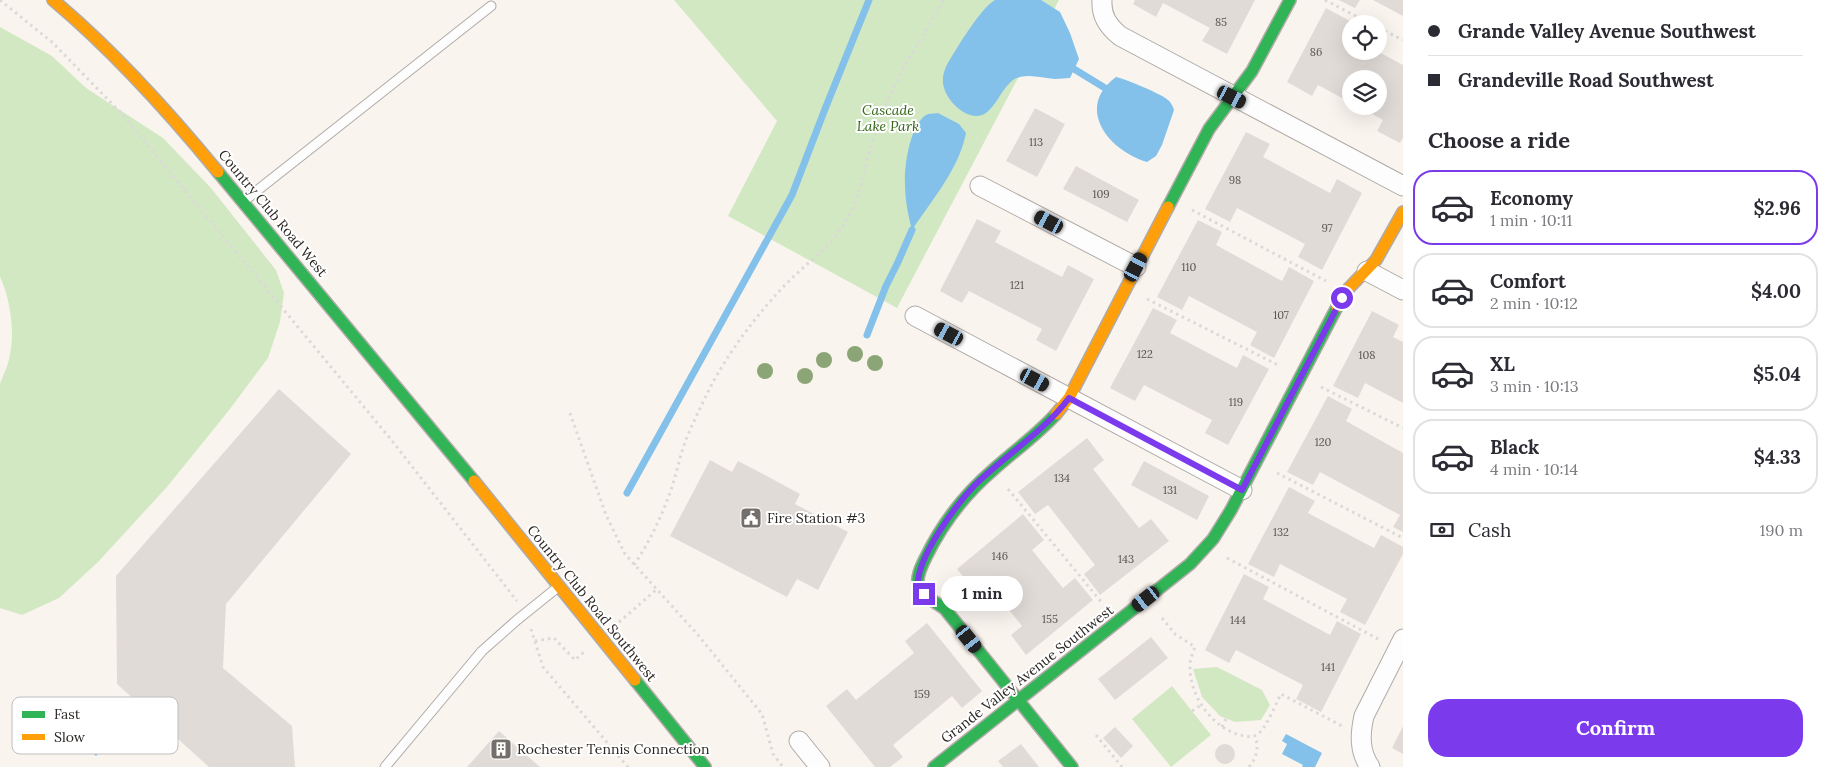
<!DOCTYPE html>
<html lang="en">
<head>
<meta charset="utf-8">
<style>
  :root { --surface:#fff; --page:#f7f7f7; --text:#2b2b33; --muted:#7c7c81; --line:#e1e1e2; --accent:#7c3aed }
  body { margin:0; font-family:Lora,serif; background:var(--page); color:var(--text); height:100vh; display:flex; flex-direction:column; font-size:19px; white-space:nowrap }
  * { box-sizing:border-box; margin:0 }
  p { font-size:16px; color:var(--muted) }
  .icon { flex:none; width:28px; height:28px; fill:none; stroke:currentColor; stroke-width:2; stroke-linecap:round; stroke-linejoin:round }
  .map { position:relative; flex:1; overflow:hidden }
  .drawer { display:flex; flex-direction:column; background:var(--surface); width:425px }
  .drawer>* { flex:none }
  .guide { display:grid; align-content:center; height:110px; padding:0 25px; background:var(--surface) }
  .buttons { position:absolute; left:1342px; top:15px; display:grid; gap:10px }
  .buttons a { display:grid; place-items:center; width:45px; height:45px; border-radius:50%; background:var(--surface); box-shadow:0 5px 20px #0002; font-size:25px }
  .end { position:absolute; width:22px; height:22px; margin:-11px; border:6px solid #7c3aed; background:#fff; box-shadow:0 0 0 2px #fff }
  .from { border-radius:50% }
  .bubble { position:absolute; height:35px; border-radius:18px; background:var(--surface); box-shadow:0 5px 20px #0002; font-size:16px; font-weight:800; line-height:35px; text-align:center }
  .car { position:absolute; width:15px; height:30px; margin:-15px -8px; border-radius:6px; box-shadow:0 0 4px 1px #0007; background:linear-gradient(#222 24%,#8ab4d8 0 40%,#222 0 76%,#8ab4d8 0 86%,#222 0) }
  .guide b { display:flex; align-items:center; gap:18px; height:48px; font-size:19px }
  .guide b+b { border-top:1px solid var(--line) }
  .guide i { width:12px; height:12px; background:var(--text) }
  ul { padding:0; list-style:none }
  li { display:flex; align-items:center; gap:15px; height:75px; margin:0 10px 8px; padding:0 15px; border:2px solid var(--line); border-radius:20px }
  li div { flex:1 }
  li b { display:block; font-size:19px }
  li em { font-style:normal; font-weight:800 }
  li.active { border-color:var(--accent) }
  li>.icon { width:45px; height:45px; stroke-width:1.5 }
  h2 { padding:0 25px; font-size:22px; line-height:60px }
  .pay { display:flex; align-items:center; gap:12px; height:55px; padding:0 25px; font-size:19px }
  .pay p { margin-inline-start:auto }
  .cta { display:flex; gap:10px; margin-top:auto; padding:10px 25px }
  .cta a { flex:1; height:58px; border-radius:20px; background:var(--accent); color:#fff; font-size:20px; font-weight:800; line-height:58px; text-align:center }
  main { display:flex; flex:1; min-height:0 }
  .map>svg:first-child { display:block }
  .green { fill:#d2e8c3 }
  .water { fill:#83c0ea }
  .lines { fill:none; stroke-linecap:round; stroke-linejoin:round }
  .stream { stroke:#83c0ea; stroke-width:7 }
  .building { fill:#e1dbd7 }
  .lane-casing { stroke:#b0aba8; stroke-width:11 }
  .street-casing { stroke:#b0aba8; stroke-width:21 }
  .fast-casing { stroke:#b0aba8; stroke-width:14 }
  .slow-casing { stroke:#b0aba8; stroke-width:14 }
  .path { stroke:#dbd9d8; stroke-width:3; stroke-dasharray:2.5 4; stroke-linecap:butt }
  .lane { stroke:#fefdfd; stroke-width:9 }
  .street { stroke:#fefdfd; stroke-width:19 }
  .fast { stroke:#30b455; stroke-width:11 }
  .slow { stroke:#ff9f0a; stroke-width:11 }
  .tree { fill:#8ba577 }
  .route { stroke:#7c3aed; stroke-width:6 }
  .labels { text-anchor:middle; dominant-baseline:central; stroke-width:4; stroke-linejoin:round; paint-order:stroke }
  .number-label { font-size:11px; fill:#595451 }
  .park-label { font-size:14px; font-style:italic; fill:#316514; stroke:#fff }
  .street-label { font-size:14px; fill:#2c2724; stroke:#fff }
  .poi-label { font-size:14px; fill:#2c2724; stroke:#fff; text-anchor:start }
  .key { fill:#fff; stroke:#c0bebd; stroke-width:1 }
  .key-label { font-size:14px; fill:#2c2724 }
</style>
</head>
<body>
<main>
<div class="map">
<svg width="1403" height="767" viewBox="0 0 1403 767">
  <rect width="100%" height="100%" fill="#faf4ef"/>
  <!-- green -->
  <path class="green" d="M674 0H1059L897 308 728 216 777 121Z
    M0 27 52 56 86 88 163 138 211 188 276 270 284 293 280 322 268 358 230 409 167 487 98 562 59 598 22 615 0 608V384C3 375 9 364 10 354 15 331 10 298 0 277Z
    M1217 667 1262 690 1270 705 1261 720 1235 722 1220 716 1202 697 1193 669Z
    M1172 686 1211 735 1171 767 1132 719Z"/>
  <!-- water -->
  <path class="water" d="M995 0H1041L1060 12 1070 33 1079 59 1070 78C1065 78 1060 79 1055 79 1041 78 1026 72 1013 80 1002 88 997 105 986 113 968 125 941 97 943 79 943 73 946 66 949 61 959 45 980 9 995 0Z
    M1116 77C1125 79 1162 94 1168 100 1171 102 1173 107 1174 110L1162 145 1156 156 1147 162C1109 151 1074 108 1116 77Z
    M938 113 959 124 966 133C959 169 932 200 912 230 908 215 905 199 905 184 904 166 910 125 926 115 929 113 934 114 938 113Z
    M82 708 86 711 87 720 111 740 96 756 63 729Z
    M1286 734 1322 753 1315 767H1302L1303 765 1282 754 1287 744 1282 741Z"/>
  <g class="lines">
    <!-- stream -->
    <path class="stream" d="M1074 69 1105 88
      M867 335 886 286 898 262 912 230
      M627 493 792 195 825 109 869 0"/>
  </g>
  <!-- building -->
  <path class="building" d="M1135 0H1255L1227 54 1202 41 1210 28 1163 3 1156 17 1133 4Z
    M1339 0H1360L1355 8Z
    M1373 0H1403V16Z
    M1326 8 1350 21 1344 33 1351 37V51H1377L1403 65V138L1400 143 1377 131 1383 120 1358 106H1379V79H1351V103L1318 85 1312 96 1287 82Z
    M1035 108 1065 124 1037 177 1006 161Z
    M1246 132 1270 144 1263 157 1330 193 1337 179 1362 193 1322 270 1298 257 1305 244 1237 208 1230 222 1205 209Z
    M1076 166 1139 200 1127 222 1063 189Z
    M977 219 1001 231 995 242 1062 277 1068 265 1094 279 1056 351 1036 340 1042 329 969 291 962 303 940 291Z
    M1198 220 1222 232 1216 245 1282 281 1289 267 1314 281 1274 358 1250 345 1257 332 1189 296 1182 310 1157 297Z
    M1153 308 1177 320 1170 333 1237 368 1243 355 1269 369 1228 445 1205 433 1212 420 1144 385 1135 401 1110 388Z
    M1372 311 1399 325 1393 337 1403 342V403L1365 383 1358 398 1333 386Z
    M279 389 351 454 226 604 223 668 292 726 295 767H209L117 684 116 576Z
    M1328 396 1352 409 1346 421 1403 453V532L1393 527 1400 515 1320 472 1313 485 1287 472Z
    M1087 438 1104 460 1093 469 1139 528 1151 519 1169 541 1100 595 1084 574 1095 565 1048 505 1035 514 1018 492Z
    M710 460 732 472 738 461 763 474 800 494 795 504 848 532 818 590 797 579 787 597 670 536Z
    M1144 461 1209 496 1197 520 1131 485Z
    M1289 487 1315 501 1308 513 1374 548 1381 535 1403 547V554L1365 625 1340 612 1347 599 1280 564 1274 577 1248 564Z
    M1023 514 1044 540 1032 550 1063 588 1075 578 1093 600 1026 655 1011 635 1022 626 986 582 975 591 957 569Z
    M1244 574 1269 587 1263 599 1330 635 1337 621 1361 634 1321 712 1296 699 1303 685 1236 650 1229 663 1205 650Z
    M927 623 982 691 962 708 952 696 893 745 903 757 890 767H875L826 706 847 689 856 700 914 653 905 641Z
    M1151 637 1168 658 1115 700 1098 679Z
    M1403 726V754L1392 748Z
    M1115 727 1133 746 1121 758 1103 738Z
    M499 731 540 767H467Z
    M1021 744 1039 767H1003L998 761Z
    M1215 754a10 10 0 1 1 20 0a10 10 0 1 1-20 0Z"/>
  <g class="lines">
    <!-- lane casing -->
    <g class="lane-casing">
      <path id="lane" d="M244 201 491 6
        M385 767 482 651 517 620 558 587"/>
    </g>
    <!-- street casing -->
    <g class="street-casing">
      <path id="street" d="M1102 0C1101 16 1108 26 1120 36L1403 186
        M980 186 1136 267
        M1367 271 1403 290
        M915 316 1242 490
        M799 741 820 767
        M1370 767C1359 751 1360 734 1364 716L1403 639"/>
    </g>
    <!-- fast casing -->
    <g class="fast-casing">
      <path id="fast" d="M218 172 474 481
        M1168 207 1209 129 1252 71 1290 0
        M1056 414C1037 435 1014 451 993 470 965 494 942 524 926 557 922 565 915 578 919 587 923 596 937 603 945 609L1072 767
        M635 680 705 767
        M934 767 1190 564 1213 539 1231 510 1337 307"/>
    </g>
    <!-- slow casing -->
    <g class="slow-casing">
      <path id="slow" d="M53 0C114 51 167 110 218 172
        M1337 307 1349 288 1376 260 1403 212
        M1056 414 1069 398 1168 207
        M474 481 635 680"/>
    </g>
    <!-- path -->
    <path class="path" d="M0 0 53 43 121 113 393 442 517 601
      M1325 0 1371 24
      M1379 28 1403 40
      M1192 210 1326 281
      M1147 299 1280 366
      M1321 387 1403 428
      M570 413 606 515 625 554 698 635 762 714 773 754 783 767
      M1277 473 1403 538
      M1008 489 1103 604
      M1227 558 1380 640
      M634 565C648 544 659 522 668 498 676 478 679 457 687 437 695 418 704 400 713 382 733 346 757 315 785 285 805 264 829 249 845 223 857 204 861 185 866 163 872 144 877 124 885 106 901 68 924 35 944 0
      M1162 618 1175 634 1195 647C1193 653 1190 659 1190 665 1189 695 1211 727 1240 735 1246 736 1253 738 1258 734 1267 727 1275 705 1281 694L1342 726
      M619 622 656 590
      M531 629 543 667 628 767
      M535 641 554 638 575 660 584 652
      M1192 711 1201 705
      M1222 727 1226 719
      M1096 735 1122 767
      M1249 767C1257 757 1259 748 1255 736"/>
    <!-- lane -->
    <use href="#lane" class="lane"/>
    <!-- street -->
    <use href="#street" class="street"/>
    <!-- fast -->
    <use href="#fast" class="fast"/>
    <!-- slow -->
    <use href="#slow" class="slow"/>
  </g>
  <!-- trees -->
  <g class="tree">
    <circle cx="855" cy="354" r="8"/>
    <circle cx="824" cy="360" r="8"/>
    <circle cx="875" cy="363" r="8"/>
    <circle cx="765" cy="371" r="8"/>
    <circle cx="805" cy="376" r="8"/>
  </g>
  <g class="lines">
    <!-- route -->
    <path class="route" d="M924 594C921 590 918 587 918 581 920 554 956 505 974 486 1005 455 1043 433 1069 398L1242 490 1342 298"/>
  </g>
  <!-- icons -->
  <defs>
    <g id="civic-square" transform="scale(1.125)"><rect x="-9" y="-9" width="18" height="18" rx="4" fill="#746f6b" stroke="#fff"/><path d="M-.6-6.5H3V-4.5H.6V-3L4-1V1h2V6H-6V1h2V-1L-.6-3ZM-1.2 2.5V6h2.4V2.5Z" fill="#fff"/></g>
    <g id="building-square" transform="scale(1.125)"><rect x="-9" y="-9" width="18" height="18" rx="4" fill="#746f6b" stroke="#fff"/><path d="M-4-6H4V6H1V3H-1V6H-4ZM-2.5-4.3h1.7v1.8h-1.7ZM.8-4.3h1.7v1.8H.8ZM-2.5-1h1.7V.8h-1.7ZM.8-1h1.7V.8H.8Z" fill="#fff"/></g>
  </defs>
  <g fill-rule="evenodd">
    <use href="#civic-square" x="751" y="518"/>
    <use href="#building-square" x="501" y="749"/>
  </g>
  <g class="labels">
    <!-- number labels -->
    <g class="number-label">
      <text x="1221" y="22">85</text>
      <text x="1316" y="52">86</text>
      <text x="1036" y="142">113</text>
      <text x="1235" y="180">98</text>
      <text x="1101" y="194">109</text>
      <text x="1327" y="228">97</text>
      <text x="1189" y="267">110</text>
      <text x="1017" y="285">121</text>
      <text x="1281" y="315">107</text>
      <text x="1145" y="354">122</text>
      <text x="1367" y="355">108</text>
      <text x="1236" y="402">119</text>
      <text x="1323" y="442">120</text>
      <text x="1062" y="478">134</text>
      <text x="1170" y="490">131</text>
      <text x="1281" y="532">132</text>
      <text x="1000" y="556">146</text>
      <text x="1126" y="559">143</text>
      <text x="1050" y="619">155</text>
      <text x="1238" y="620">144</text>
      <text x="1328" y="667">141</text>
      <text x="922" y="694">159</text>
    </g>
    <!-- park labels -->
    <g class="park-label">
      <text x="888" y="110">Cascade<tspan x="888" dy="16">Lake Park</tspan></text>
    </g>
    <!-- street labels -->
    <g class="street-label">
      <text transform="translate(273 213) rotate(50)">Country Club Road West</text>
      <text transform="translate(592 603) rotate(51)">Country Club Road Southwest</text>
      <text transform="translate(1027 674) rotate(-38)">Grande Valley Avenue Southwest</text>
    </g>
    <!-- poi labels -->
    <g class="poi-label">
      <text x="767" y="518">Fire Station #3</text>
      <text x="517" y="749">Rochester Tennis Connection</text>
    </g>
  </g>
  <!-- legend -->
  <rect x="12" y="697" width="166" height="57" rx="8" class="key"/>
  <rect x="22" y="711" width="23" height="7" fill="#30b455"/>
  <rect x="22" y="734" width="23" height="6" fill="#ff9f0a"/>
  <g class="key-label">
    <text x="54" y="719">Fast</text>
    <text x="54" y="742">Slow</text>
  </g>
</svg>
<div class="buttons">
<a><svg class="icon" aria-label="locate" viewBox="0 0 24 24"><circle cx="12" cy="12" r="6"/><path d="M12 2v4M12 18v4M2 12h4M18 12h4"/></svg></a>
<a><svg class="icon" aria-label="layers" viewBox="0 0 24 24"><path d="M12 4l9 5-9 5-9-5zM3 14l9 5 9-5"/></svg></a>
</div>
<i class="end from" style="left:1342px;top:298px"></i>
<i class="end" style="left:924px;top:594px"></i>
<div class="bubble" style="left:941px;top:576px;width:82px">1 min</div>
<i class="car" style="left:1232px;top:97px;rotate:117deg"></i>
<i class="car" style="left:1049px;top:222px;rotate:298deg"></i>
<i class="car" style="left:1136px;top:267px;rotate:28deg"></i>
<i class="car" style="left:949px;top:334px;rotate:298deg"></i>
<i class="car" style="left:1035px;top:380px;rotate:118deg"></i>
<i class="car" style="left:1146px;top:599px;rotate:232deg"></i>
<i class="car" style="left:969px;top:639px;rotate:141deg"></i>
</div>
<section class="drawer">
<div class="guide">
<b><i class="from"></i>Grande Valley Avenue Southwest</b>
<b><i></i>Grandeville Road Southwest</b>
</div>
<h2>Choose a ride</h2>
<ul>
<li class="active"><svg class="icon" aria-label="car" viewBox="0 0 24 24"><path d="M5 17H2v-5l4-1 3-4h7l3 4 3 1v5h-3M9 17h6M6 11h13"/><circle cx="7" cy="17" r="2"/><circle cx="17" cy="17" r="2"/></svg><div><b>Economy</b><p>1 min · 10:11</p></div><em>$2.96</em></li>
<li><svg class="icon" aria-label="car" viewBox="0 0 24 24"><path d="M5 17H2v-5l4-1 3-4h7l3 4 3 1v5h-3M9 17h6M6 11h13"/><circle cx="7" cy="17" r="2"/><circle cx="17" cy="17" r="2"/></svg><div><b>Comfort</b><p>2 min · 10:12</p></div><em>$4.00</em></li>
<li><svg class="icon" aria-label="car" viewBox="0 0 24 24"><path d="M5 17H2v-5l4-1 3-4h7l3 4 3 1v5h-3M9 17h6M6 11h13"/><circle cx="7" cy="17" r="2"/><circle cx="17" cy="17" r="2"/></svg><div><b>XL</b><p>3 min · 10:13</p></div><em>$5.04</em></li>
<li><svg class="icon" aria-label="car" viewBox="0 0 24 24"><path d="M5 17H2v-5l4-1 3-4h7l3 4 3 1v5h-3M9 17h6M6 11h13"/><circle cx="7" cy="17" r="2"/><circle cx="17" cy="17" r="2"/></svg><div><b>Black</b><p>4 min · 10:14</p></div><em>$4.33</em></li>
</ul>
<div class="pay"><svg class="icon" aria-label="cash" viewBox="0 0 24 24"><path d="M3 7h18v10H3z"/><circle cx="12" cy="12" r="2"/></svg>Cash<p>190 m</p></div>
<div class="cta"><a>Confirm</a></div>
</section>
</main>
</body>
</html>
